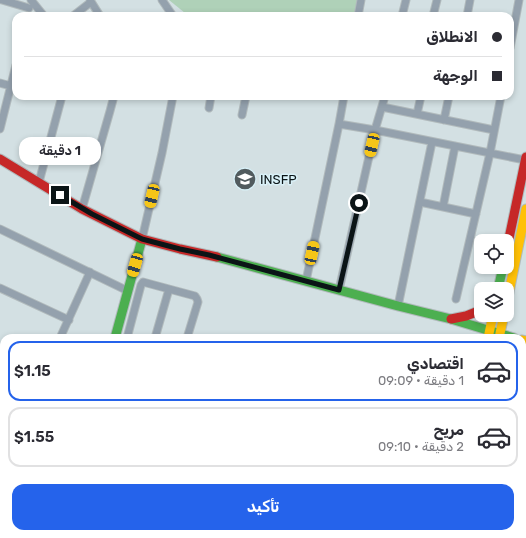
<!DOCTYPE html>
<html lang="ar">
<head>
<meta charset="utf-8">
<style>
  :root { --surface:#fff; --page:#f7f7f7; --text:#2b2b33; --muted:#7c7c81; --line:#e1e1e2; --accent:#2563eb }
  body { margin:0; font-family:Rubik,Vazirmatn,sans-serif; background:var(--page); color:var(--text); direction:rtl; height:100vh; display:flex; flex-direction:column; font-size:15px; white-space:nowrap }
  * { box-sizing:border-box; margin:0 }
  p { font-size:13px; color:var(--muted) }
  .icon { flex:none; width:22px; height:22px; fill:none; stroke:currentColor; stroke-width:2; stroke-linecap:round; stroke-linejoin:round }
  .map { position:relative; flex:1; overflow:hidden; direction:ltr }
  .sheet { position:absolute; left:0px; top:334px; width:526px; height:204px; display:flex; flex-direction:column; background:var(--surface); border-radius:12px 12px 0 0; box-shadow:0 2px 6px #0003; direction:rtl }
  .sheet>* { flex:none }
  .top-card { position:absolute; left:12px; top:12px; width:502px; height:88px; border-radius:12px; box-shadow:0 2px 6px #0003; direction:rtl; display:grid; align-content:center; height:88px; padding:0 12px; background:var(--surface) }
  .controls { position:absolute; left:474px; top:234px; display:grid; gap:8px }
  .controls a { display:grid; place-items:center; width:40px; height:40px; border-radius:8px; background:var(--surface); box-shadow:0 2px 6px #0003; font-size:20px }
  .end { position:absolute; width:18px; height:18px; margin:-9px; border:5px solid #0b1416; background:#fff; box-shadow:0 0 0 2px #fff }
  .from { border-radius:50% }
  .bubble { position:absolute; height:28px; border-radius:12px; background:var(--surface); box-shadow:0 2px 6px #0003; font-size:13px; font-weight:600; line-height:28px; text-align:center; direction:rtl }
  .car { position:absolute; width:12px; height:24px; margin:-12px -6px; border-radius:5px; box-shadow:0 0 3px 1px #0007; background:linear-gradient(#f5c518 24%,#345 0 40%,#f5c518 0 76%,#345 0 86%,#f5c518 0) }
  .top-card b { display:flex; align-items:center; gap:14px; height:38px; font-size:15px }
  .top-card b+b { border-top:1px solid var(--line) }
  .top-card i { width:10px; height:10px; background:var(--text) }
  ul { padding:7px 0 0; list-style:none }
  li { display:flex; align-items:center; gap:12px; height:60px; margin:0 8px 6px; padding:0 4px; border:2px solid var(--line); border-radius:12px }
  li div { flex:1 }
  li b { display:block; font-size:15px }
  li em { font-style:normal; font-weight:600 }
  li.on { border-color:var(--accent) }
  li>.icon { width:36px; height:36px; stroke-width:1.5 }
  .action { display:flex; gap:8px; margin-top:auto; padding:8px 12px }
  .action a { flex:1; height:46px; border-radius:12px; background:var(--accent); color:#fff; font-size:16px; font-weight:600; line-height:46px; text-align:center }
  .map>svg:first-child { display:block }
  .green { fill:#afd1b8 }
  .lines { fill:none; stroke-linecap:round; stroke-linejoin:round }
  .street-casing { stroke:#b1babc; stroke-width:9 }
  .fast-casing { stroke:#b1babc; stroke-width:11 }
  .slow-casing { stroke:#b1babc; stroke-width:11 }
  .jam-casing { stroke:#b1babc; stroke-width:11 }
  .street { stroke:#94a1ad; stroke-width:7 }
  .fast { stroke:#4caf50; stroke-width:9 }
  .slow { stroke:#ffc107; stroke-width:9 }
  .jam { stroke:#c62828; stroke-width:9 }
  .route { stroke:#0b1416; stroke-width:5 }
  .labels { text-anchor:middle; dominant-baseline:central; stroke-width:3; stroke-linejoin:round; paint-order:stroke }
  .poi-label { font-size:13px; fill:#0b1416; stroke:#d9f1f8; text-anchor:start }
</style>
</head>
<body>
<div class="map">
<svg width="526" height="538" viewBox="0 0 526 538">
  <rect width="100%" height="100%" fill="#d3e0e3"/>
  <!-- green -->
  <path class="green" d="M169 0H358L354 16H200L185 13Z"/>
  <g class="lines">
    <!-- street casing -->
    <g class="street-casing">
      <path id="street" d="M2 0 29 8
        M31 0 44 16
        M90 0 100 16
        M162 0 173 16
        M73 16 91 2
        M358 16 361 0
        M402 16 406 0
        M433 16 437 0
        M467 16 470 0
        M510 48 519 0
        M0 83 11 86
        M382 107 494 130
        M209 108 211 96
        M417 114 421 96
        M242 115 246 96
        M444 120 449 96
        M339 124 344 96
        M0 129 16 65
        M39 182 62 96
        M420 202 476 214
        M443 207 455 146
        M82 209 110 111 114 96
        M0 229 128 291
        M142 239 162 153 173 96
        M306 281 339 124 375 130 525 160
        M0 288 69 320
        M339 290 375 130 385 96
        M456 299 490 153 501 96
        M398 306 432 142
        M60 338 90 272
        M127 338 141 285 143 282 195 296 197 299 198 302 187 338
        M155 338 169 289
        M0 356 4 359
        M0 433 4 436
        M522 447 526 448
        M0 465 4 457
        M522 511 526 512
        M0 523 4 525
        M19 534 26 538
        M476 538 477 534"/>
    </g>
    <!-- fast casing -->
    <g class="fast-casing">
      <path id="fast" d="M217 257 398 306 451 319 514 338
        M498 289 503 267
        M115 338 142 239
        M459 538 460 534"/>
    </g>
    <!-- slow casing -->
    <g class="slow-casing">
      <path id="slow" d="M507 302 526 209
        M488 338 493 315
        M499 338 504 315
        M522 340 526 341
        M445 538 446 534"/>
    </g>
    <!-- jam casing -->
    <g class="jam-casing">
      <path id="jam" d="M0 159 82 209 142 239 180 249 217 257
        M507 248 526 157
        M451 319 466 316 481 310
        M60 538 61 534"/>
    </g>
    <!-- street -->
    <use href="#street" class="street"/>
    <!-- fast -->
    <use href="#fast" class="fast"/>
    <!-- slow -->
    <use href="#slow" class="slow"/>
    <!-- jam -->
    <use href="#jam" class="jam"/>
  </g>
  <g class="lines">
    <!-- route -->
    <path class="route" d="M60 195 92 214 142 239 180 249 209 255 339 290 359 203"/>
  </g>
  <!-- icons -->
  <defs>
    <g id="university-disc" transform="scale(1.15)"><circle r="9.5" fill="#515b5e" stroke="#d9f1f8"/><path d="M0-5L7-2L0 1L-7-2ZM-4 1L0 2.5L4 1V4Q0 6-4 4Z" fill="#fff"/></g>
  </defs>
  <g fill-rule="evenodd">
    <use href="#university-disc" x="245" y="179"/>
  </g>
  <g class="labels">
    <!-- poi labels -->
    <g class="poi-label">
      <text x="260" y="179">INSFP</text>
    </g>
  </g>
</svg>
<div class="controls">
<a><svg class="icon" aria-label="locate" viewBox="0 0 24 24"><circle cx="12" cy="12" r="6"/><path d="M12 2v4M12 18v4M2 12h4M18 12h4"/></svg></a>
<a><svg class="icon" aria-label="layers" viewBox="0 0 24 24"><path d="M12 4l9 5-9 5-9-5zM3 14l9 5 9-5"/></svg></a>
</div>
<i class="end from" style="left:359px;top:203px"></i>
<i class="end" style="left:60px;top:195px"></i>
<div class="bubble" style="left:19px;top:137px;width:82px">1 دقيقة</div>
<i class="car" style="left:372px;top:145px;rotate:193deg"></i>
<i class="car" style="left:152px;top:196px;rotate:193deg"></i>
<i class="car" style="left:312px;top:253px;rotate:12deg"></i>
<i class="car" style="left:135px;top:265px;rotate:196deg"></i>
<div class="top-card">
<b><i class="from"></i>الانطلاق</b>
<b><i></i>الوجهة</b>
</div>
<section class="sheet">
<ul>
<li class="on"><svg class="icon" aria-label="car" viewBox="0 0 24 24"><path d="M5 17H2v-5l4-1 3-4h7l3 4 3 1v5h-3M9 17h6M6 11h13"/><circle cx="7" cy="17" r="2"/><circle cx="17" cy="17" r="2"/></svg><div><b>اقتصادي</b><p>1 دقيقة · 09:09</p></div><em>$1.15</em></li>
<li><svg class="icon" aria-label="car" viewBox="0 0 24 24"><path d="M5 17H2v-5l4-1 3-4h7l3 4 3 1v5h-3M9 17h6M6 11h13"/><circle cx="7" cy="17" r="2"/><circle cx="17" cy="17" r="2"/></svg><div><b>مريح</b><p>2 دقيقة · 09:10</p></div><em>$1.55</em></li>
</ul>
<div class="action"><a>تأكيد</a></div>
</section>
</div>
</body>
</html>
